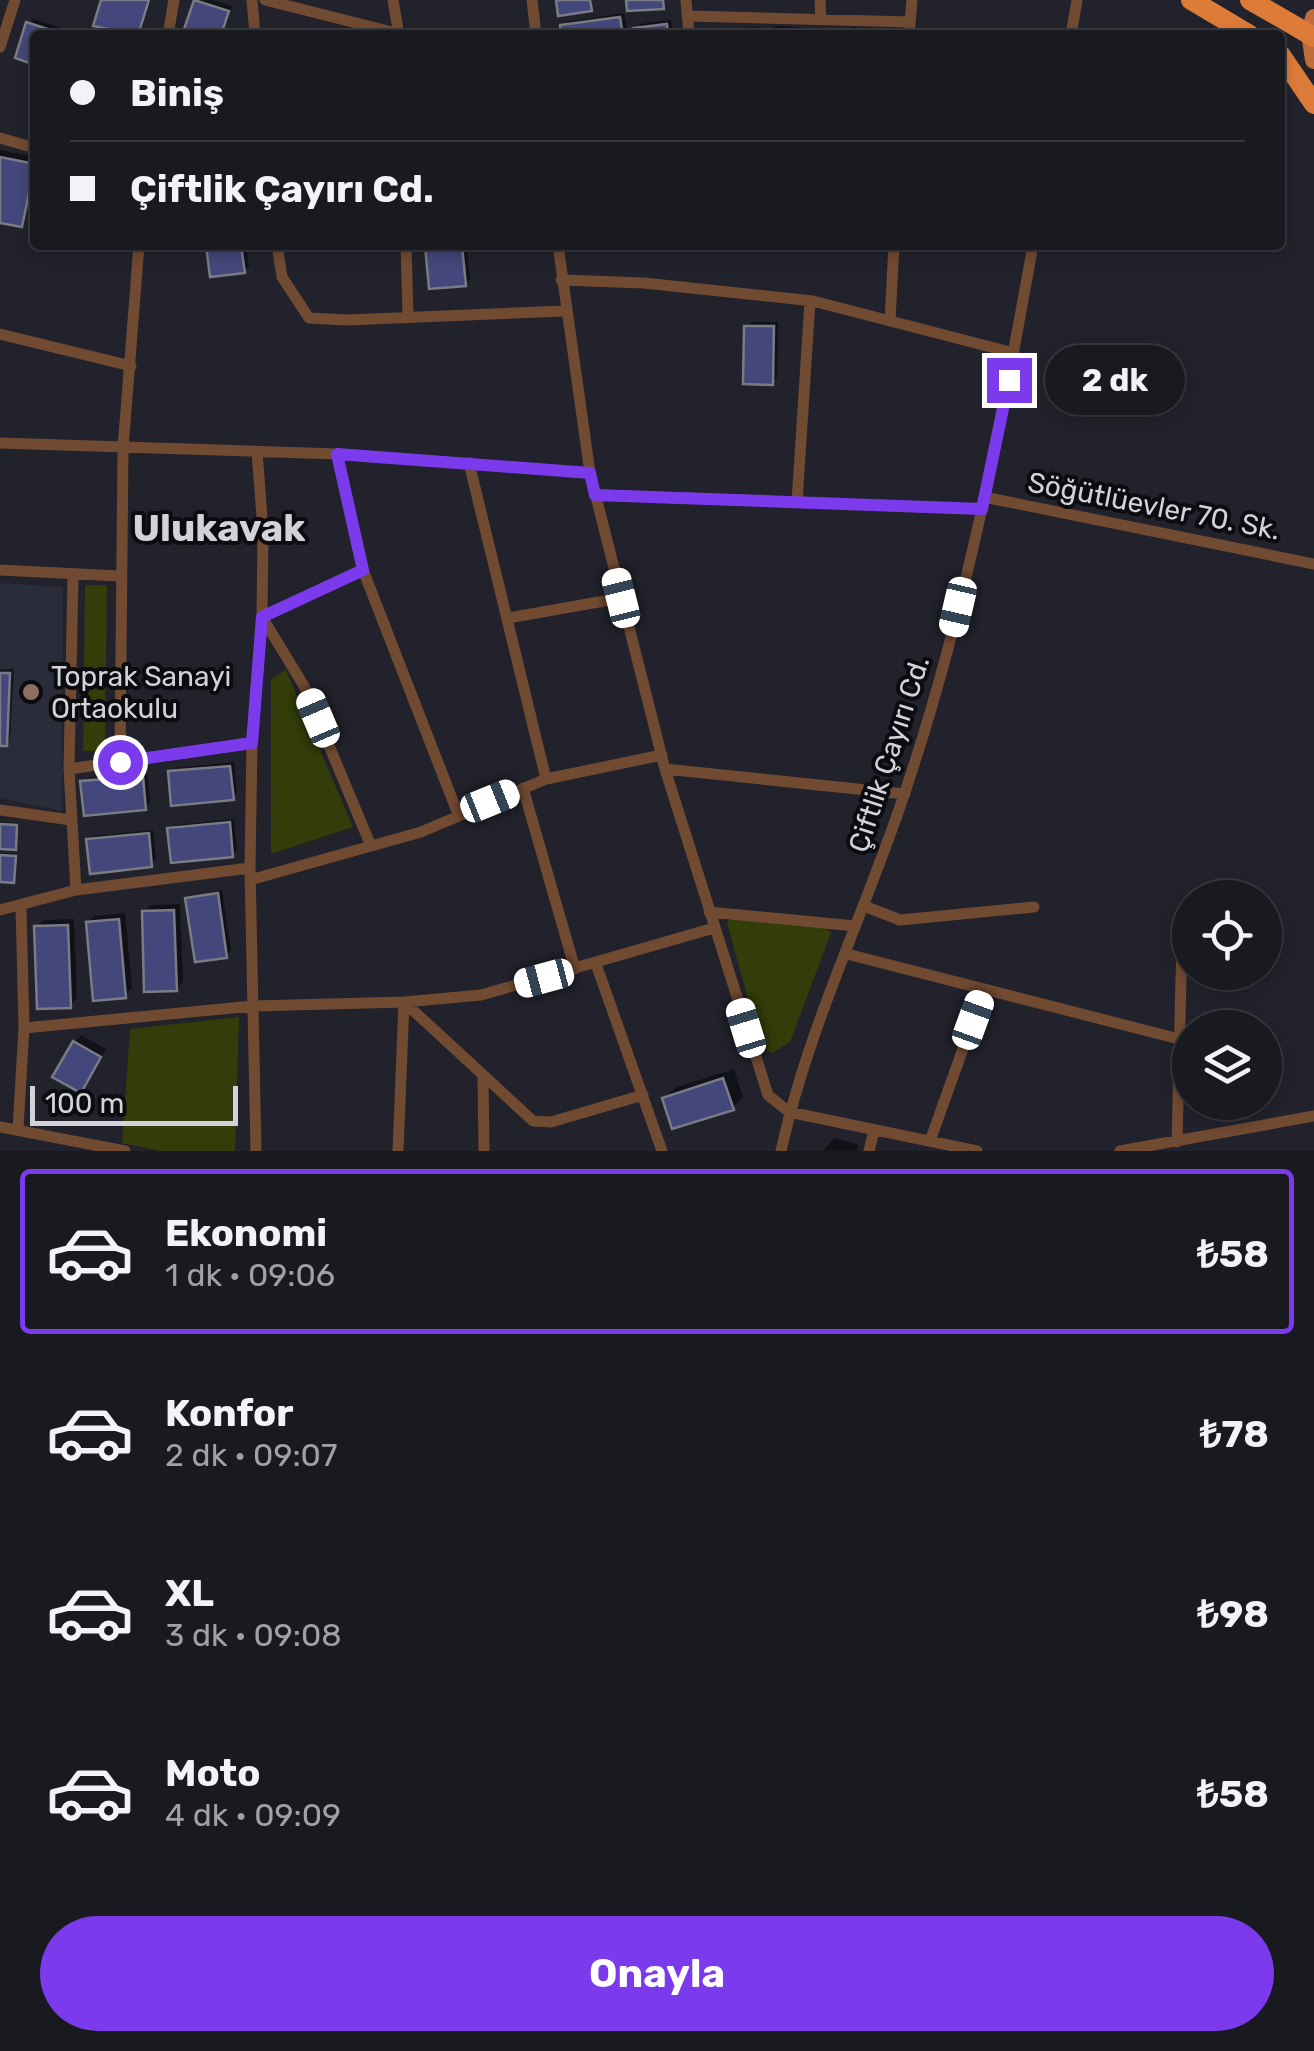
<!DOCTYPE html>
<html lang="tr">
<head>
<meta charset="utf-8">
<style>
  :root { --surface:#191a20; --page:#222329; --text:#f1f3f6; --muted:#9fa1a5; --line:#37383e; --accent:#7c3aed }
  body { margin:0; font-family:Rubik,sans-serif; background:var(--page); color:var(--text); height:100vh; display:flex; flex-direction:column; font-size:38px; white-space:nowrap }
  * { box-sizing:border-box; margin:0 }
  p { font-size:32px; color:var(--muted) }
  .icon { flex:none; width:55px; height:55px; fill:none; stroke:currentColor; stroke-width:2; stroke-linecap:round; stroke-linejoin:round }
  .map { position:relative; height:1151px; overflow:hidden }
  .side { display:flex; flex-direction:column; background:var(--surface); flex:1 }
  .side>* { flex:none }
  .top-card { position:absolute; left:30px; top:30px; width:1255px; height:220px; border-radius:10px; box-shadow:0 5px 15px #0003,0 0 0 2px var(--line); display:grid; align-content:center; height:220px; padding:0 40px; background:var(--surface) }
  .tools { position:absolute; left:1172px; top:880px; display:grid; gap:20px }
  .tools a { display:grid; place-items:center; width:110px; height:110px; border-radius:50%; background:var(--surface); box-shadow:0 5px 15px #0003,0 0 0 2px var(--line); font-size:50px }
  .scale { position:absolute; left:30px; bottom:25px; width:208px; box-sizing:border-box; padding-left:10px; border:5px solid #d2d3d9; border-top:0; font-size:28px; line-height:35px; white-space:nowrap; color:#d2d3d9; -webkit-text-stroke:8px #0b0c10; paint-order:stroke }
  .end { position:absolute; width:45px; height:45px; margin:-22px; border:12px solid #7c3aed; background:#fff; box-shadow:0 0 0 5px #fff }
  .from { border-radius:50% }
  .bubble { position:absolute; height:70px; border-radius:35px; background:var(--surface); box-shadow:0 5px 15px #0003,0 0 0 2px var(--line); font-size:32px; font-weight:700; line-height:70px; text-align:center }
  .car { position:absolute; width:30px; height:60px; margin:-30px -15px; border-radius:12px; box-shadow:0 0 8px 2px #0007; background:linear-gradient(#fff 24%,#345 0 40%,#fff 0 76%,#345 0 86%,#fff 0) }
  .top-card b { display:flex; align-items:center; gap:35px; height:95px; font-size:38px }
  .top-card b+b { border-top:2px solid var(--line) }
  .top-card i { width:25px; height:25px; background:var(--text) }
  ul { padding:18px 0 0; list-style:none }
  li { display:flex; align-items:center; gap:30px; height:165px; margin:0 20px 15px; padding:0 20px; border:5px solid transparent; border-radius:10px }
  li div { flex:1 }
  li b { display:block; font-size:38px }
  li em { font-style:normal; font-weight:700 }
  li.active { border-color:var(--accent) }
  li>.icon { width:90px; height:90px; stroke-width:1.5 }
  .action { display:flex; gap:20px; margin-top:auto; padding:20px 40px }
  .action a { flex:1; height:115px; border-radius:60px; background:var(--accent); color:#fff; font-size:40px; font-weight:700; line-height:115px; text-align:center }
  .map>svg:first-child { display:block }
  .built { fill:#2a2c3a }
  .green { fill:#333d09 }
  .shadow { fill:#0007 }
  .building { fill:#43477b; stroke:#797b85; stroke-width:2.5 }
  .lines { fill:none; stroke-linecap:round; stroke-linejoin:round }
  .street { stroke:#714a32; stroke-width:11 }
  .primary { stroke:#bf6d39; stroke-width:18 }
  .highway { stroke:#dd7b39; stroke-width:20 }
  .highway-bridge { stroke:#dd7b39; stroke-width:20 }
  .route { stroke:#7c3aed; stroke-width:12 }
  .education-dot { fill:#8d6e63; stroke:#0b0c10; stroke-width:4 }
  .labels { text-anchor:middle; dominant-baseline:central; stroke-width:8; stroke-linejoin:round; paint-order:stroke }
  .street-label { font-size:28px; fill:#d2d3d9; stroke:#0b0c10 }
  .poi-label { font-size:28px; fill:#d2d3d9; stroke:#0b0c10; text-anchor:start }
  .district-label { font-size:38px; font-weight:bold; fill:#d2d3d9; stroke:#0b0c10 }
</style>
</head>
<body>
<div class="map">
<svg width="1314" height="1151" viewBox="0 0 1314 1151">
  <rect width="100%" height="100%" fill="#21222b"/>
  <!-- built -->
  <path class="built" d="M0 583 63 587 62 811 0 798Z"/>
  <!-- green -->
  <path class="green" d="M85 585H107L105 751H83Z
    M286 670 353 827 271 854V679Z
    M733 916 823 925 831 933 790 1042 772 1053 761 1046 727 923Z
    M239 1017 235 1151H160L122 1143 130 1029Z"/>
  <!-- shadow -->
  <path class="shadow" d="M104 0H151L140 33 128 35 96 25Z
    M212 0 232 6 222 35H185L196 1Z
    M624 13 628 35H564L567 22Z
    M33 19 77 33V35H35V62L28 24Z
    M671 20 673 35H636L640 24Z
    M775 26 802 28V35H770Z
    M758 27V35H739L741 28Z
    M852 27 877 30 876 35H847Z
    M814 28 839 30V35H809Z
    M0 150 34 157 21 220H26L22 225 0 220Z
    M35 176V184L26 220Z
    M209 245H246L249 266 244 271Z
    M427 245H466L470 279 465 283Z
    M752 322H778L777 378 772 382 747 327Z
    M0 669H14L10 739 6 744 0 743Z
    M234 762 237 793 233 798 170 772 175 768Z
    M147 772 150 803 145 808 83 782 88 778Z
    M234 819 237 850 232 855 170 829 175 825Z
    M0 822 19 823 15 847 0 846Z
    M153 830 156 860 151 864 89 840 93 836Z
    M0 853 17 854 13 881 0 880Z
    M222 890 231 951 226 955 188 898Z
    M180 904 183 982 176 989 144 912 151 905Z
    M125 913 132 988 125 995 88 923 95 916Z
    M74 919 77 998 70 1005 37 927 44 920Z
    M81 1035 106 1049 81 1090 75 1042Z
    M734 1069 743 1097 732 1108 665 1098 675 1088Z
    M834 1138 858 1144 857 1151H823Z"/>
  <!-- building -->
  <path class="building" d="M101 0H149L138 35 93 26Z
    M194 0 229 11 221 35H182Z
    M556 0H590L592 11 558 16Z
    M626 0H663L664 9 627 11Z
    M620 17 623 35H561L560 25Z
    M26 22 66 35H35V65L15 58Z
    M667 24 668 35H634L633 28Z
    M0 157 35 164 22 227 0 223Z
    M206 245H241L245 273 210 277Z
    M425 245H462L466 286 429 289Z
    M744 326H774L773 385 743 384Z
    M0 673H10L7 746H0Z
    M230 766 234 800 171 806 168 771Z
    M143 776 146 810 84 816 80 781Z
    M230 822 233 857 171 863 167 828Z
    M0 824 17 825 16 850 0 849Z
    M149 833 152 867 90 874 86 839Z
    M0 855 16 856 14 883 0 882Z
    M218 893 227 958 195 962 185 898Z
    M174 910 177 991 144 992 142 911Z
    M119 919 126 998 93 1001 86 922Z
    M68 925 71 1008 37 1009 34 926Z
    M73 1041 101 1057 81 1093 52 1077Z
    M723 1078 734 1110 672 1129 662 1098Z"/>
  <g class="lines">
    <!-- street -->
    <path class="street" d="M252 0 255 35
      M265 0 404 35
      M393 0 399 35
      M532 0 536 35
      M686 0 689 35
      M820 0 821 20
      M687 16 910 22
      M168 35 174 0
      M909 35 912 0
      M1071 35 1077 0
      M0 47 15 0
      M0 138 35 148
      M277 245 282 277 309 318 347 320 565 311
      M406 245 408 316
      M558 245 590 473 665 769 768 1095 789 1112 977 1151
      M561 280 644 283 813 301 1014 353
      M890 321 894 245
      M0 334 131 366
      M0 443 337 454 590 473
      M337 454 363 570 458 814
      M469 463 546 779
      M595 495 982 509
      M984 497 1314 564
      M797 502 810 301
      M0 570 119 576
      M73 577 69 769 76 890
      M262 617 304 686 371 846
      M262 617 363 570
      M508 618 621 598
      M120 762 123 448 139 245
      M69 769 252 743
      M665 769 905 794
      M523 788 575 969
      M0 810 71 820
      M250 880 421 832 546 779 662 755
      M864 906 900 920 1034 907
      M0 910 76 890 250 868
      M709 912 855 926
      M847 954 1179 1039
      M596 964 662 1151
      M404 1002 533 1121 551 1122 643 1095
      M24 1028 253 1006 404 1002 481 995 714 928
      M483 1078 484 1151
      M0 1127 125 1151
      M18 1129 24 1028 21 907
      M930 1141 984 990
      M1177 1142 1182 938
      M256 1151 250 868 252 743 262 617 263 530 257 452
      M398 1151 404 1002
      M781 1151C808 1027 865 913 905 792 965 614 1000 430 1033 245
      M869 1151 874 1130
      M1120 1151 1314 1116"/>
    <!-- primary -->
    <path class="primary" d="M1314 18 1310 33 1314 60"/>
    <!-- highway -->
    <path class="highway" d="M1191 0 1250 35
      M1280 54 1314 104"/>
    <!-- highway-bridge -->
    <path class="highway-bridge" d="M1250 0 1314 37"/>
  </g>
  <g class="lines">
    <!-- route -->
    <path class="route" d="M120 762 252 743 262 617 363 570 337 454 590 473 595 495 982 509 1009 380"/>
  </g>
  <!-- markers -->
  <circle class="education-dot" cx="31" cy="692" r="10"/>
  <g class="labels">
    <!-- street labels -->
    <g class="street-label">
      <text transform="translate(1154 506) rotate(11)">Söğütlüevler 70. Sk.</text>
      <text transform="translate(889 754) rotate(-72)">Çiftlik Çayırı Cd.</text>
    </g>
    <!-- poi labels -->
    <g class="poi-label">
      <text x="51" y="676">Toprak Sanayi<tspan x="51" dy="32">Ortaokulu</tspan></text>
    </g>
    <!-- district labels -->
    <g class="district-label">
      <text x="219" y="528">Ulukavak</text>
    </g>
  </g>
</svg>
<div class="tools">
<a><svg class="icon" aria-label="locate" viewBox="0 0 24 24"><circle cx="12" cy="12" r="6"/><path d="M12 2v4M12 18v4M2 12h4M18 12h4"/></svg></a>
<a><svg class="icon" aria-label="layers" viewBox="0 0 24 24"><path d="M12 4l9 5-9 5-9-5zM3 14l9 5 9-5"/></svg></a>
</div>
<div class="scale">100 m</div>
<i class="end from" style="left:120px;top:762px"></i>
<i class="end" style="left:1009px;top:380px"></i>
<div class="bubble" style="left:1045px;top:345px;width:140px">2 dk</div>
<i class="car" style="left:621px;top:598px;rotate:346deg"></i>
<i class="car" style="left:958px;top:607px;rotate:193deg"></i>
<i class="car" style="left:318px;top:718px;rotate:337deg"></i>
<i class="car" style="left:490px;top:801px;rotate:68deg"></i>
<i class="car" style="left:544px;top:978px;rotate:255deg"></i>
<i class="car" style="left:973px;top:1020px;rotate:20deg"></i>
<i class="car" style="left:746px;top:1028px;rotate:343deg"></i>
<div class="top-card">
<b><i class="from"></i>Biniş</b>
<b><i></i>Çiftlik Çayırı Cd.</b>
</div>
</div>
<section class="side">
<ul>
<li class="active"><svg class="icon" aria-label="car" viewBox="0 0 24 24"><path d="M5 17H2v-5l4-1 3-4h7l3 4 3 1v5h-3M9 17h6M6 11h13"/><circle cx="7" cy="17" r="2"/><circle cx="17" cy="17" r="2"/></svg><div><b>Ekonomi</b><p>1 dk · 09:06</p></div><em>₺58</em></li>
<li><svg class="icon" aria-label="car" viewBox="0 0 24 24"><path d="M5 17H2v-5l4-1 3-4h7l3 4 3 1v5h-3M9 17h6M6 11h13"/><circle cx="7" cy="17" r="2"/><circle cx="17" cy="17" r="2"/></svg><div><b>Konfor</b><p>2 dk · 09:07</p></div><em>₺78</em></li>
<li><svg class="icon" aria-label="car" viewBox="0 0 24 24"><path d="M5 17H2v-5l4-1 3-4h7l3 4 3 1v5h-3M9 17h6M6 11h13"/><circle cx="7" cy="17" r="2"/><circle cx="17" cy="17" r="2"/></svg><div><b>XL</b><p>3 dk · 09:08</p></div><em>₺98</em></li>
<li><svg class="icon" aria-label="car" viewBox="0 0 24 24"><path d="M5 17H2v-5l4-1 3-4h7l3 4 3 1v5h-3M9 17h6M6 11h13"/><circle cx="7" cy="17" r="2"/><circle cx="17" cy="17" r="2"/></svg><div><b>Moto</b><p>4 dk · 09:09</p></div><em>₺58</em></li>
</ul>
<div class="action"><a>Onayla</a></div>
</section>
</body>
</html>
